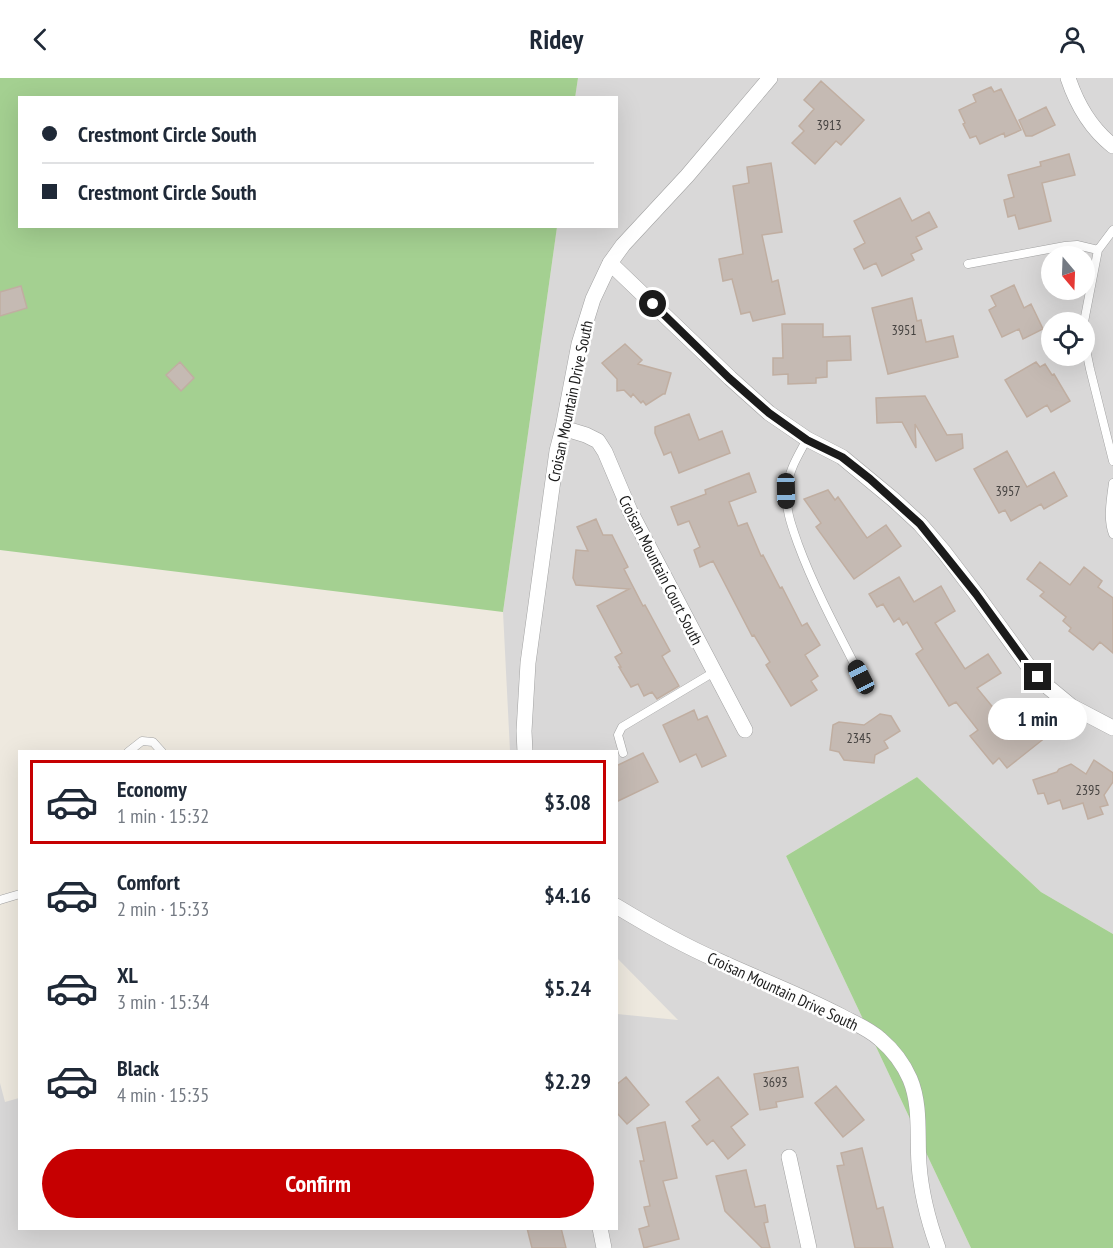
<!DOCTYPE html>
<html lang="en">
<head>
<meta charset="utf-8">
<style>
  :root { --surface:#fff; --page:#f2f2f3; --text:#1f2937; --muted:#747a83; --line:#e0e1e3; --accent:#c60001 }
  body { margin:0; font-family:"PT Sans Narrow",sans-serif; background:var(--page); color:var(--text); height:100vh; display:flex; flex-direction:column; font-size:22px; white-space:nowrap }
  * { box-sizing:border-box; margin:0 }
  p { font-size:20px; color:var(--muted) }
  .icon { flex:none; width:33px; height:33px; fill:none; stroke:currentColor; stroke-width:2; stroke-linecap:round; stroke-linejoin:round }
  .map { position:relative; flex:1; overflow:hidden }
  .drawer { position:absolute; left:18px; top:672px; width:600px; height:480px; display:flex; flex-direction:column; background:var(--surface); border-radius:0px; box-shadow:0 6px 24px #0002 }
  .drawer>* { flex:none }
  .banner { position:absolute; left:18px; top:18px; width:600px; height:132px; border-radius:0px; box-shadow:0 6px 24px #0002; display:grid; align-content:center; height:132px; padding:0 24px; background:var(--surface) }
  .needle { width:39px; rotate:161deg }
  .tools { position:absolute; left:1041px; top:168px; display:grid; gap:12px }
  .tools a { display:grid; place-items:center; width:54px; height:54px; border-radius:50%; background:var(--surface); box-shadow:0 6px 24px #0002; font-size:30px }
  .end { position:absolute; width:27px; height:27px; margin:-14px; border:8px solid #1b1b1b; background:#fff; box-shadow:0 0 0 3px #fff }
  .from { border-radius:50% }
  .bubble { position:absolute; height:42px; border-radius:21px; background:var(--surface); box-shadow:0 6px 24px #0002; font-size:20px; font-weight:600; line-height:42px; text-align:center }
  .car { position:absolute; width:18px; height:36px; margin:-18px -9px; border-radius:8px; box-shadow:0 0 4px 2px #0007; background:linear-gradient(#222 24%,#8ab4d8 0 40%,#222 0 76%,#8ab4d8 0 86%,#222 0) }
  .banner b { display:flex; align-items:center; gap:21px; height:57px; font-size:22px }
  .banner b+b { border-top:2px solid var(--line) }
  .banner i { width:15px; height:15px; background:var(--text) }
  ul { padding:10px 0 0; list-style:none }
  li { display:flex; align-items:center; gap:18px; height:84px; margin:0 12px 9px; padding:0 12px; border:3px solid transparent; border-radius:0px }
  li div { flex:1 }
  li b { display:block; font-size:22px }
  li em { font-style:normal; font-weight:600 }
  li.active { border-color:var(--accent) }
  li>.icon { width:54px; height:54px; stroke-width:1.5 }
  .button { display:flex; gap:12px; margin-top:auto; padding:12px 24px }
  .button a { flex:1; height:69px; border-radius:36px; background:var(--accent); color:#fff; font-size:24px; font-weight:600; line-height:69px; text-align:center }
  header { display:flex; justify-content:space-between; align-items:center; height:78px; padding:0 24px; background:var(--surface); font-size:27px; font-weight:600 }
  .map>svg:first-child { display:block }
  .residential { fill:#d9d8d8; fill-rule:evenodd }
  .forest { fill:#a4d091 }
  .building { fill:#c5bab3; stroke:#c0aea1; stroke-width:1.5 }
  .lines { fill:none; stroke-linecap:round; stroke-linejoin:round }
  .service-casing { stroke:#a2a2a2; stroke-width:9 }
  .minor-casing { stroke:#a2a2a2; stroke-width:16 }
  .service { stroke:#fff; stroke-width:8 }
  .minor { stroke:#fff; stroke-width:15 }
  .route { stroke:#1b1b1b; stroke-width:8 }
  .labels { text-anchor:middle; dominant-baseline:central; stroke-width:5; stroke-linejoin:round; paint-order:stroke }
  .number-label { font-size:14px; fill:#464341 }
  .street-label { font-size:16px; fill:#1b1b1b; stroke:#fff }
</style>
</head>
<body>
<header><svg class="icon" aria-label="back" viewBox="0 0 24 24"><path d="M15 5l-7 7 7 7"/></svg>Ridey<svg class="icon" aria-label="person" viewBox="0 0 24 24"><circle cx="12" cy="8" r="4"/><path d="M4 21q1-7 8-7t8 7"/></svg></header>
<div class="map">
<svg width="1113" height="1170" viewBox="0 0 1113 1170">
  <rect width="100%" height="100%" fill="#eee9df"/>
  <!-- residential -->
  <path class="residential" d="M578 0H1113V856L1041 814 917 699 786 778 971 1170H0V1005L5 1024 19 1020 20 1150H616L617 936 678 942 617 880 616 674 510 673 503 534 557 149 616 148V20L575 19ZM1052 178H1084V212H1052ZM1052 244H1084V278H1052Z"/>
  <!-- forest -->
  <path class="forest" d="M0 0H578L575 20H20V148L557 149 503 534 0 472Z
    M917 699 1041 814 1113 856V1170H971L786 778Z"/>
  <!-- building -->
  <path class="building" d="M821 3 864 42 841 67 836 63 815 86 792 65 804 53 799 48 814 31 804 22Z
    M991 9 994 14 1001 11 1021 52 1005 59 1004 55 980 66 976 58 970 60 963 46 965 45 959 32 976 24 973 17Z
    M1046 29 1055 47 1032 58H1026L1019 42Z
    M1069 76 1075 97 1042 105 1051 143 1019 151 1015 137 1008 139 1004 122 1014 119 1008 97 1041 88 1040 84Z
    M771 85 782 154 762 157 772 204 778 202 785 236 753 243 750 234 741 236 732 201 723 203 719 181 743 176 733 108 749 105 747 89Z
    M900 120 912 143 929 134 937 149 916 159 922 171 911 176 914 182 882 198 876 185 864 191 854 171 865 165 854 143Z
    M1014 207 1024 230 1031 226 1043 251 1023 261 1019 251 1002 259 989 232 996 228 991 218Z
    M21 208 27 230 0 238V214Z
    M912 220 917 243 921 242 926 264 953 258 958 279 888 296 872 230Z
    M782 246H823V259L850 258 851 282 827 283V299L816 300V305L788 306V296L773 297V280H783Z
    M625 266 642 282 638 286 671 295 665 316H663L646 327 643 323 641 325 633 316 631 319 624 312 617 313V301L602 285Z
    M180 284 194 300 181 313 166 297Z
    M1036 284 1040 289 1045 286 1052 297 1054 296 1070 323 1051 334 1047 327 1027 339 1005 302Z
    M925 318 947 357 962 356 963 370 936 383 915 346 916 370 902 344 877 345 876 320Z
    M689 336 699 362 722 353 730 375 679 395 671 374 664 377 655 355V349Z
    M1007 373 1027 409 1054 394 1067 418 1044 431 1041 426 1011 443 1005 432 999 435 974 391Z
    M749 395 756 414 729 424 738 448 747 445 761 478 763 477 780 510 782 509 802 548 807 545 820 567 805 577 818 598 811 603 817 612 791 628 766 587 770 584 754 557 752 558 713 483 700 489 694 472 700 469 689 443 678 447 671 429 706 416 705 412Z
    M828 412 835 422 838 419 867 460 886 447 901 468 854 501 816 449 821 445 804 421Z
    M596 441 603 457H612L628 489 624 491 643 528 645 527 670 573 662 578 679 608 657 621 652 614 644 618 638 606 631 609 619 589H621L615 579 622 575 597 528 629 511 576 507 573 500 576 472 588 473 577 449Z
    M1040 484 1070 507 1084 489 1102 503 1098 509 1113 520V575L1100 564 1093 572 1069 553 1071 550 1063 543 1066 539 1040 518 1044 514 1027 501Z
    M899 499 914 524 941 508 955 533 935 545 965 591 988 576 1001 595 977 610 1013 654 1030 640 1046 659 1007 690 999 680 993 686 970 658 978 652 956 624 949 628 916 576 923 571 907 544 903 547 899 540 894 544 883 526 877 529 869 516Z
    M694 632 698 642 707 638 726 678 702 689 696 676 680 684 663 647Z
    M880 636 891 638 900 653 884 663 888 670 875 677 874 685 844 682 839 674 830 672 833 647 839 644 864 647Z
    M643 675 658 704 616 724V688Z
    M1094 682 1113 695V704L1104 717 1108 727 1100 729 1103 736 1088 741 1083 725 1063 731 1060 722 1048 726 1044 715 1038 716 1033 702 1057 694 1059 691 1071 686 1086 696Z
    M798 989 803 1019 776 1024 777 1029 760 1032 754 996Z
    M626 999 649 1027 627 1046 616 1034V1007Z
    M718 999 748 1036 731 1049 745 1067 728 1081 713 1062 707 1067 692 1048 700 1042 686 1024Z
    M836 1008 864 1042 843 1059 815 1025Z
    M665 1044 677 1100 663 1103 679 1161 644 1170 639 1151 649 1148 644 1129 650 1128 640 1083H644L637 1050Z
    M862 1070 877 1131 883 1129 893 1170H855L837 1088 844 1087 841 1075Z
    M746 1092 755 1129 765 1127 768 1144 764 1145 770 1170H762L725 1133 716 1098Z
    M527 1150H561L566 1170H532Z"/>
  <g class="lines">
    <!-- service casing -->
    <g class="service-casing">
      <path id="service" d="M968 186 1065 168 1077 167 1098 172
        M1084 244 1098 172 1113 152
        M1084 258 1085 267 1090 291 1113 383
        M807 361C798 378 788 393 787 412 785 431 792 449 798 466 815 512 839 556 861 599
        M1113 405C1111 421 1107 441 1113 456
        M128 674 142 663 153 664 162 674
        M623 675 618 657 622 649 714 594
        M0 822 20 816"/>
    </g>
    <!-- minor casing -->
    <g class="minor-casing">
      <path id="minor" d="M1068 0C1077 27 1090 50 1113 68
        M610 185 730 300 769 335 807 361 842 379 894 422 920 446 944 474 976 516 1029 589 1048 609 1071 628 1113 650
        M563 350 586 357 598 363 605 374 630 433 745 652
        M525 674 524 653 528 585 557 373 563 350 579 266 593 221 610 185 623 167 687 98 770 0
        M616 828C649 848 682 867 717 882 758 901 801 917 841 938 854 945 869 951 880 961 893 972 903 985 910 1001 921 1027 917 1058 919 1086 921 1116 928 1142 938 1170
        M789 1079 809 1170
        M600 1150 604 1170"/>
    </g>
    <!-- service -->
    <use href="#service" class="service"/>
    <!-- minor -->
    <use href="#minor" class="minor"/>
  </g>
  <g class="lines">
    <!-- route -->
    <path class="route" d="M653 226 729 300 769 335 807 362 842 379 870 401 920 446 976 516 1029 589 1038 599"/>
  </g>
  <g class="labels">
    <!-- number labels -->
    <g class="number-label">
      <text x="829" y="47">3913</text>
      <text x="904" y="252">3951</text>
      <text x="1008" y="413">3957</text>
      <text x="859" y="660">2345</text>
      <text x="1088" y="712">2395</text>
      <text x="775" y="1004">3693</text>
    </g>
    <!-- street labels -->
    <g class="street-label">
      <text transform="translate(570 323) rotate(-78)">Croisan Mountain Drive South</text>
      <text transform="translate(661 492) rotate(63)">Croisan Mountain Court South</text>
      <text transform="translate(783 913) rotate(25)">Croisan Mountain Drive South</text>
    </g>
  </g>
</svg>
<div class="tools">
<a><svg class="needle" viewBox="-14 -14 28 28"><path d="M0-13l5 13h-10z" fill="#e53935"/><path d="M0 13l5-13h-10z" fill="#747a83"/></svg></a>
<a><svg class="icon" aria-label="locate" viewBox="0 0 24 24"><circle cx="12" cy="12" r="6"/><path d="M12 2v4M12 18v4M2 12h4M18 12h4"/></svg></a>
</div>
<i class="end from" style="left:653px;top:226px"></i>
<i class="end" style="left:1038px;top:599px"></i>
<div class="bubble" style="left:988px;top:620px;width:99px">1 min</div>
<i class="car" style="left:786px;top:413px;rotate:179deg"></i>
<i class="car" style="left:861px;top:599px;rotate:333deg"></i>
<div class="banner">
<b><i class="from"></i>Crestmont Circle South</b>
<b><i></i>Crestmont Circle South</b>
</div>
<section class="drawer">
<ul>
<li class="active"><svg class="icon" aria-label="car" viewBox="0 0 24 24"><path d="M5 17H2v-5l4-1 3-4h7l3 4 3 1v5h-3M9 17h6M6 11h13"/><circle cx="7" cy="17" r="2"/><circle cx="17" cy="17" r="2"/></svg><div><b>Economy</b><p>1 min · 15:32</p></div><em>$3.08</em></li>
<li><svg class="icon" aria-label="car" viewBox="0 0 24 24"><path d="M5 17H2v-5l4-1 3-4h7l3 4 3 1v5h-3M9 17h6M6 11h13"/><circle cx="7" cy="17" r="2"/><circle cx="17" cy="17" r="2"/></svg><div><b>Comfort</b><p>2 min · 15:33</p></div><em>$4.16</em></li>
<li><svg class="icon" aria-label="car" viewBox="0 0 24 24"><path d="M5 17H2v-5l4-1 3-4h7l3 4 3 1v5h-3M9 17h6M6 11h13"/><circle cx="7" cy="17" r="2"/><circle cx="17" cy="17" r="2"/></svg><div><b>XL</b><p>3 min · 15:34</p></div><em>$5.24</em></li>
<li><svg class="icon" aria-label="car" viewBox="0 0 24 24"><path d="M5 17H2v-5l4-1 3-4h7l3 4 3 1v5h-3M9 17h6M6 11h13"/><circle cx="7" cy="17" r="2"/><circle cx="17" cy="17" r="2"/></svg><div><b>Black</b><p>4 min · 15:35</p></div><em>$2.29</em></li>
</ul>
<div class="button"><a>Confirm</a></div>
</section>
</div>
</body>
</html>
